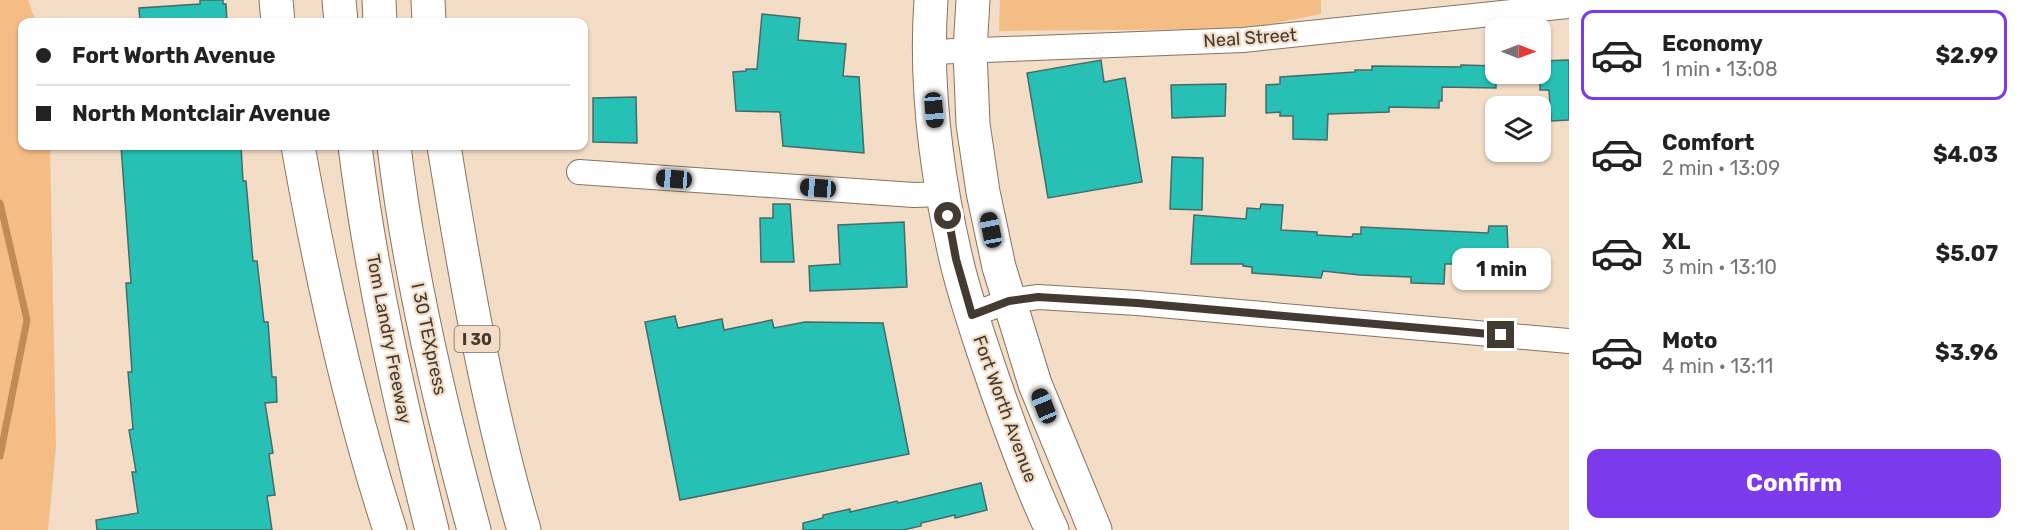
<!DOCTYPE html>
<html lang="en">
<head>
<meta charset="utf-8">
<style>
  :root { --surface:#fff; --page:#f6f6f6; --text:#222; --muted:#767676; --line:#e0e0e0; --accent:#7c3aed }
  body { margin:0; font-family:Rubik,sans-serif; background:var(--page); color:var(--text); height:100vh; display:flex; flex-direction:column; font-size:22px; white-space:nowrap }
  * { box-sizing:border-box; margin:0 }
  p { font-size:20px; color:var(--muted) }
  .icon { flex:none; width:33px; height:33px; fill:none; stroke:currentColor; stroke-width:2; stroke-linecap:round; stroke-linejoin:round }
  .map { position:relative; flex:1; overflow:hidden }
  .drawer { display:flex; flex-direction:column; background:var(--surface); width:450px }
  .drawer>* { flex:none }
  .guide { position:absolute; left:18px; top:18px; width:570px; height:132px; border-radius:12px; box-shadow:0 2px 4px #0004; display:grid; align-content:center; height:132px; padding:0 18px; background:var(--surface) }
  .needle { width:39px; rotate:90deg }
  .fabs { position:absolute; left:1485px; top:18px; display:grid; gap:12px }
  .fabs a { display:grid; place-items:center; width:66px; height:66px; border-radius:12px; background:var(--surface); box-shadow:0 2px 4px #0004; font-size:30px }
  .end { position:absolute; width:27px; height:27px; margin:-14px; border:8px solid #433b32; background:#fff; box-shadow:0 0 0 3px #fff }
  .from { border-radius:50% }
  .bubble { position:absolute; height:42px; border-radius:12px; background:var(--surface); box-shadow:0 2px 4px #0004; font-size:20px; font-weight:700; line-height:42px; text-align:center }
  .car { position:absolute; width:18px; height:36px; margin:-18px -9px; border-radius:8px; box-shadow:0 0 4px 2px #0007; background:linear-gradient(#222 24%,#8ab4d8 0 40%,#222 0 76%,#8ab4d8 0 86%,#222 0) }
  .guide b { display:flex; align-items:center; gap:21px; height:57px; font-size:22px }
  .guide b+b { border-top:2px solid var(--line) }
  .guide i { width:15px; height:15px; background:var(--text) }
  ul { padding:10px 0 0; list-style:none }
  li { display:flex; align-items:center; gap:18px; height:90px; margin:0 12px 9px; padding:0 6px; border:3px solid transparent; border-radius:12px }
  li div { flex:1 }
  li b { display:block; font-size:22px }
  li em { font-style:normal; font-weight:700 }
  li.current { border-color:var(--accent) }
  li>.icon { width:54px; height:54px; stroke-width:1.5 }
  .cta { display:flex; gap:12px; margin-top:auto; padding:12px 18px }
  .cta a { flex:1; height:69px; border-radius:12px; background:var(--accent); color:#fff; font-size:24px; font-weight:700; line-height:69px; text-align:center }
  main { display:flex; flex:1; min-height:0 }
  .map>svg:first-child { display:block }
  .green { fill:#f4bd85 }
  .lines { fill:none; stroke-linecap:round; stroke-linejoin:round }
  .stream { stroke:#bf8c57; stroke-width:7 }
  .building { fill:#27c0b5; stroke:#496966; stroke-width:1.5 }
  .street-casing { stroke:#877360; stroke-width:26 }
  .secondary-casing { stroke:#877360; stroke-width:35 }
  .highway-casing { stroke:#877360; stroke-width:35 }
  .street { stroke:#fff; stroke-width:24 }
  .secondary { stroke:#fff; stroke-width:33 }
  .highway { stroke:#fff; stroke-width:33 }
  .route { stroke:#433b32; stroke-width:8 }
  .labels { text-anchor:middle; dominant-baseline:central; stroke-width:4.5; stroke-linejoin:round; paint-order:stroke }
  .shield { fill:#f3ddc7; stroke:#786c5f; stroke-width:1.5 }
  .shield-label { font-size:16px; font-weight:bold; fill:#433b32 }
  .street-label { font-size:18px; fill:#433b32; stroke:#f3ddc7 }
</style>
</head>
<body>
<main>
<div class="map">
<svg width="1569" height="530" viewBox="0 0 1569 530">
  <rect width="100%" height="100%" fill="#f3ddc7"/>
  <!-- green -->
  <path class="green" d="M0 0H28L36 22H22V146H50L56 447 48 530H0Z
    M1000 0H1321V14L1245 29 999 31Z"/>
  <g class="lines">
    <!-- stream -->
    <path class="stream" d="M0 203 27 320 0 456"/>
  </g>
  <!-- building -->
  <path class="building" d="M200 0H223V4H226L227 22H140L139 8 200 4Z
    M762 14 800 18 798 40 846 44 843 76 859 77 864 153 783 146 780 112 736 111 733 72 746 71V69H757Z
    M1101 60 1104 82 1125 78 1142 182 1048 198 1027 73Z
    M1569 60V120L1551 121 1549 90H1540V61Z
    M1461 65 1496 66V88L1442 87V101H1439V108L1389 107V112L1328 114 1327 140 1293 139V116H1280V112L1266 113V85L1280 84V77L1355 72V70H1372V66L1461 67Z
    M1226 84 1225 116 1172 118 1171 85Z
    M636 97 637 143 593 142V98Z
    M121 146H241L243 181H246L253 261H257L264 322H268L272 377H276L277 402 265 403 273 453 269 454 275 495 267 496 272 530H97L96 520 138 513 132 472H136L129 430 133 429 128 372H132L126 283H131Z
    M1172 157 1203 158 1202 210 1170 209Z
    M773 204H790L794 262H761L760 218H773Z
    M1261 204 1283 205 1281 230 1317 232V235L1352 237 1353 234H1361V227L1488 233 1489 226H1507L1509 272H1480V264H1445L1444 284 1411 283V277L1360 275 1323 271 1321 278 1252 273V267L1243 266V264H1191L1194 215 1246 219 1247 208 1260 209Z
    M904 222 907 287 810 291 809 266 840 264 838 225Z
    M675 316 678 328 722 319 724 330 772 320 774 328 805 322 883 323 909 454 680 500 645 322Z
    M981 483 987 510 955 518V515L921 523V526L903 530H803V523L823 518V515L850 509V512L897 501 898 503Z"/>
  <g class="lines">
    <!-- street casing -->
    <g class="street-casing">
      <path id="street" d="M930 52 1243 40 1569 6
        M579 172 914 195 944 194
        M971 315 1009 301 1038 297 1137 303 1569 341"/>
    </g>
    <!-- secondary casing -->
    <g class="secondary-casing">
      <path id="secondary" d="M931 0C925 84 937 177 956 259 966 302 981 344 995 385 1012 434 1030 484 1052 530
        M973 0 970 51 973 124 983 192 999 267 1035 384 1095 530"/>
    </g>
    <!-- highway casing -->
    <g class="highway-casing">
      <path id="highway" d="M276 0 278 22
        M339 0 341 22
        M379 0 380 22
        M428 0 429 22
        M298 146C321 275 349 405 390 530
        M355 146C371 275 400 403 432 530
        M394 146C409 274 440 405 474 530
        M444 146C465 275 487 404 524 530"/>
    </g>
    <!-- street -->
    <use href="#street" class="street"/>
    <!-- secondary -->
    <use href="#secondary" class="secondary"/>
    <!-- highway -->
    <use href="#highway" class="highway"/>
  </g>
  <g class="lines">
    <!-- route -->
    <path class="route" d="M948 216 956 259 972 315 1009 301 1038 297 1137 303 1501 335"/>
  </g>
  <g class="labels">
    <!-- shield labels -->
    <rect class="shield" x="454.5" y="326" width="45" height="26" rx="4.5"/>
    <g class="shield-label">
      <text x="477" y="339">I 30</text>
    </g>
    <!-- street labels -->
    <g class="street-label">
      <text transform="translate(1250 38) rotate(-4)">Neal Street</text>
      <text transform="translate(389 339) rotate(79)">Tom Landry Freeway</text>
      <text transform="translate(429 339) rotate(78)">I 30 TEXpress</text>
      <text transform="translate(1005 409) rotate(70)">Fort Worth Avenue</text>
    </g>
  </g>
</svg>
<div class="fabs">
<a><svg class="needle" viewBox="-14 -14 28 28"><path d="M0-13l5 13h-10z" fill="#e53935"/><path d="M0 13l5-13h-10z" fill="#767676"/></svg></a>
<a><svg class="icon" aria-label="layers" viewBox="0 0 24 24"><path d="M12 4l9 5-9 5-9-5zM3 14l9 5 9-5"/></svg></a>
</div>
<i class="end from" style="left:948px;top:216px"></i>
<i class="end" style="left:1501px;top:335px"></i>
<div class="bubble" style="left:1452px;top:248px;width:99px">1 min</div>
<i class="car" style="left:934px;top:110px;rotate:175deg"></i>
<i class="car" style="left:674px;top:179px;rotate:274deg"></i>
<i class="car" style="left:818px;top:188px;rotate:274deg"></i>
<i class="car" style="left:991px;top:230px;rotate:349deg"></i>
<i class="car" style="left:1044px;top:406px;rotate:338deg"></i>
<div class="guide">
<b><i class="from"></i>Fort Worth Avenue</b>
<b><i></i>North Montclair Avenue</b>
</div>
</div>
<section class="drawer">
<ul>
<li class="current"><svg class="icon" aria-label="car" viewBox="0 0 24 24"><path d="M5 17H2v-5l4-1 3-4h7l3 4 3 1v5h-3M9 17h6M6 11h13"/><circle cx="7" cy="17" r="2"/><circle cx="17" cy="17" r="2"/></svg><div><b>Economy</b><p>1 min · 13:08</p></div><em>$2.99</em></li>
<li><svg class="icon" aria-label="car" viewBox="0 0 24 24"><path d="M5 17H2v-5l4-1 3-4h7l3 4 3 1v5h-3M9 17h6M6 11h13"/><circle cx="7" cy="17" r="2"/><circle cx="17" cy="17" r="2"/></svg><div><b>Comfort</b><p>2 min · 13:09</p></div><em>$4.03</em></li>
<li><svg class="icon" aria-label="car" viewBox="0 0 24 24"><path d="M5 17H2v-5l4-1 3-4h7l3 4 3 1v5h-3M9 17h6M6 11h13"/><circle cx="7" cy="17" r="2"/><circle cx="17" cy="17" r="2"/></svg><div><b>XL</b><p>3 min · 13:10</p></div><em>$5.07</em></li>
<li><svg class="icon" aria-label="car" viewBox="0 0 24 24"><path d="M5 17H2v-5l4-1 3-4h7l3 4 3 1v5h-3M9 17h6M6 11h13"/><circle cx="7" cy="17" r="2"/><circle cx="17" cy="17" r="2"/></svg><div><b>Moto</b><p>4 min · 13:11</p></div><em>$3.96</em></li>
</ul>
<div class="cta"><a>Confirm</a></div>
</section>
</main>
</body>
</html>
